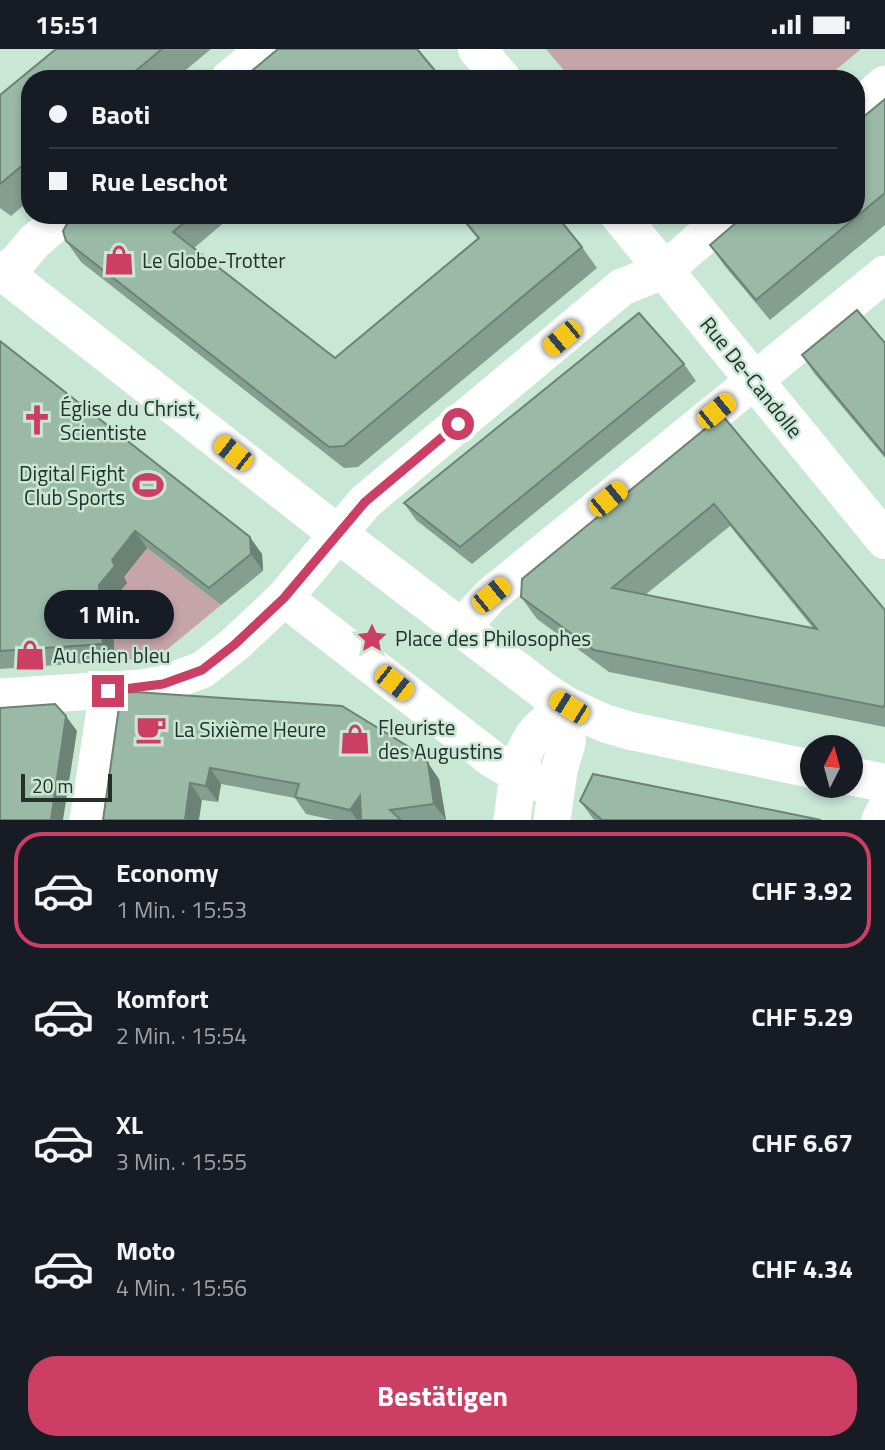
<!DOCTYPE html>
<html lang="de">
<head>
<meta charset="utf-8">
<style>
  :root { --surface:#171b24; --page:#242831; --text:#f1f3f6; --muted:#9ea1a6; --line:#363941; --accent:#cd3e65 }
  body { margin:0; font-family:"Titillium Web",sans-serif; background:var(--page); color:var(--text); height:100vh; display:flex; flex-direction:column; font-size:26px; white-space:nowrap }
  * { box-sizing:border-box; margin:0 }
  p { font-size:23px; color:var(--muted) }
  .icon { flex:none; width:38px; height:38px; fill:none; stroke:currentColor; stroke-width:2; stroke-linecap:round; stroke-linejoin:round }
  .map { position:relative; height:771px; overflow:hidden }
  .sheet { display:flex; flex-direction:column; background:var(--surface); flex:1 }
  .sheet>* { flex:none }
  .banner { position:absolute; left:21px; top:21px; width:844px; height:154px; border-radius:28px; box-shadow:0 4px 10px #0003; display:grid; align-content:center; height:154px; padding:0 28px; background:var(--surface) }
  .needle { width:46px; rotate:6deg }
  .controls { position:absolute; left:800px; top:686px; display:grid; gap:14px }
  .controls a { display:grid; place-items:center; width:63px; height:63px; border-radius:50%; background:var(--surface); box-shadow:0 4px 10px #0003; font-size:35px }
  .scale { position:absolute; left:21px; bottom:18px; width:91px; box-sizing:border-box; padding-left:7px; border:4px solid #243029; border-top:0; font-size:19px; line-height:24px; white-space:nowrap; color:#243029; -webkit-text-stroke:5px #c8e7d5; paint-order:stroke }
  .end { position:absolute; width:32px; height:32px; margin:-16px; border:9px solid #cd3e65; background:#fff; box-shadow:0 0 0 4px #fff }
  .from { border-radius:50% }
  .bubble { position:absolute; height:49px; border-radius:24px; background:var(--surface); box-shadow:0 4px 10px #0003; font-size:23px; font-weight:700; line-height:49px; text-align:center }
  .car { position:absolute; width:21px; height:42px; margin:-21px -10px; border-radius:9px; box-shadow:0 0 5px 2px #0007; background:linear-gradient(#f5c518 24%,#345 0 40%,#f5c518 0 76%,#345 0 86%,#f5c518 0) }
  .banner b { display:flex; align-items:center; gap:24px; height:66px; font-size:26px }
  .banner b+b { border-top:2px solid var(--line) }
  .banner i { width:18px; height:18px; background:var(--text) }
  ul { padding:12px 0 0; list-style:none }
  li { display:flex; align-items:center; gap:21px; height:116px; margin:0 14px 10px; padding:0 14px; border:4px solid transparent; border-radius:28px }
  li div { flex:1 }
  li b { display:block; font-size:26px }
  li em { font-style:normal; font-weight:700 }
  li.current { border-color:var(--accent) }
  li>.icon { width:63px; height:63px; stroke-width:1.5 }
  .action { display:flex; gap:14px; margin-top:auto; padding:14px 28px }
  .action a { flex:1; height:80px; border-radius:28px; background:var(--accent); color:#fff; font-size:28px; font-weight:700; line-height:80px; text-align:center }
  .status { display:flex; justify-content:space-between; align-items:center; height:49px; padding:0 35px; background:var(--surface); direction:ltr }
  .status svg { height:19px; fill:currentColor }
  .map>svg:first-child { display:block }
  .green { fill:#c5a5aa }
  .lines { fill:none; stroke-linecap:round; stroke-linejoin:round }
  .street { stroke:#fff; stroke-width:37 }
  .secondary { stroke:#fff; stroke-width:38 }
  .wall { fill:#849f90; fill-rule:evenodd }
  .shaded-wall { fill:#6c8275 }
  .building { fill:#9ab9a7; stroke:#6c8275; stroke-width:2; fill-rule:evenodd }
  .route { stroke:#cd3e65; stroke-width:9 }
  .labels { text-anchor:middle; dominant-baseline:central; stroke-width:5; stroke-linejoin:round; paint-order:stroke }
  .poi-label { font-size:21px; fill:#243029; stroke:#c8e7d5; text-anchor:start }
  .street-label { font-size:21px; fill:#243029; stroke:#c8e7d5 }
</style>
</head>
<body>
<div class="status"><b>15:51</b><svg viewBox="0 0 49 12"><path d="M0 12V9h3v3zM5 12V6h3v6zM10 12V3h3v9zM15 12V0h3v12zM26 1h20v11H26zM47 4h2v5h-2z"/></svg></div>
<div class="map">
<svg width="885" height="771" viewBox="0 0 885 771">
  <rect width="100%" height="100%" fill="#c8e7d5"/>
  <!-- green -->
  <path class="green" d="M546 0H861L825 30H571Z
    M147 499 221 556 158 608 115 612 111 547 118 544 126 534 124 528Z"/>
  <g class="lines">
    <!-- street -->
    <path class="street" d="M229 30 265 0
      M856 60 885 35
      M6 226 35 192 66 166
      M284 549 492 710 517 725 555 740
      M461 579 491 546 885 225
      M0 648 142 639 163 635 202 621 234 596 284 549 365 453 622 238 665 221 728 166
      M88 771 108 642
      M512 771C517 740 516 700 542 677 549 670 560 664 569 658
      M552 771 559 722 567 694 569 658
      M880 771 885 761"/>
    <!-- secondary -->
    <path class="secondary" d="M477 0 502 30
      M619 166 885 491
      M0 221 316 468 548 645 569 658 604 674 631 682 812 720
      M850 727 885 734"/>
  </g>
  <!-- wall -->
  <path class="wall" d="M56 0H211L175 30H30V151L11 167 0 159V46Z
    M885 50V176L770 271 724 216 710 196Z
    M78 166H233L194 199 335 309 478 190 458 166H556L582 198 597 219 358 418 344 419 81 213 66 192Z
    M0 292 262 505 263 522 221 556 147 499 124 528 127 534 111 553 115 612 0 620Z
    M885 294V409L814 324 802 306Z
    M684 315 696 332 472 515 416 471 404 454Z
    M722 366 885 561V678L609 623 537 570 521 548ZM730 477 814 580 645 546Z
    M121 644 439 730 446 771H333L306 765 295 749 221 735 218 753 202 751Z
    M580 752 821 771H594Z"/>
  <!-- shaded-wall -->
  <path class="shaded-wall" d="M135 482 147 499 124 528 127 534 111 553 115 612 103 595 99 536 112 511Z
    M250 488 262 505 263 522 251 505Z
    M66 667 77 682 63 771H51Z
    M428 714 439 730 446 771 434 755Z
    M210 719 221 735 218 753 206 737Z
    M190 734 202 751 199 771H185Z
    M360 747 366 771H357L350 761Z"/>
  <!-- building -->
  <path class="building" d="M56 0H162L126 30H30V110L0 135V46Z
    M278 0H417L442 30H242Z
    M885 50V144L756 251 710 196 745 166H856V74Z
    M78 166H193L173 183 335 309 479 189 460 166H556L582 198 344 397 329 398 66 192 63 182 67 175Z
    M857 261 885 294V406L802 306Z
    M639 264 684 315 460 498 404 454Z
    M0 292 250 488 251 505 209 539 135 482 112 511 115 517 99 536 103 595 0 602Z
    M722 366 885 561V655L883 658 594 601 521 548 522 530ZM714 455 817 580 612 539Z
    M135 643 342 657 409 698 428 714 434 755 390 761 401 771H361L360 747 350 761 295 748 299 735 210 719 206 737 190 734 185 771H103L121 644Z
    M55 655 66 667 51 771H0V659Z
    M593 725 821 771H602L580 752Z"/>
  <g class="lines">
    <!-- route -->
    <path class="route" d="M108 642 163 635 202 621 234 596 284 549 365 453 458 375"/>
  </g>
  <!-- icons -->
  <defs>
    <g id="shop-bare" transform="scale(2.415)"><path d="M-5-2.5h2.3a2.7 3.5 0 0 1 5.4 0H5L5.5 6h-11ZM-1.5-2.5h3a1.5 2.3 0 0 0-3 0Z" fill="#cd3e65" stroke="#c8e7d5" stroke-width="2.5" paint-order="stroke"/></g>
    <g id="church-bare" transform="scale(2.415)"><path d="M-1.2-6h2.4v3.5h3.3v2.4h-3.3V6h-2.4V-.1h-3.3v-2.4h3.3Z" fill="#cd3e65" stroke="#c8e7d5" stroke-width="2.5" paint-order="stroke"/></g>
    <g id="stadium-bare" transform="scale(2.415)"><path d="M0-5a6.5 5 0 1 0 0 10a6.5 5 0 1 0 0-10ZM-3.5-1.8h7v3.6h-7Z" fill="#cd3e65" stroke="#c8e7d5" stroke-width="2.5" paint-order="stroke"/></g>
    <g id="sight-bare" transform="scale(2.415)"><path d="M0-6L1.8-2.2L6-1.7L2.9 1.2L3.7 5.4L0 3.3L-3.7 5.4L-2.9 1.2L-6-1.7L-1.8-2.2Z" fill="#cd3e65" stroke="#c8e7d5" stroke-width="2.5" paint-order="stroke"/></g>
    <g id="cafe-bare" transform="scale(2.415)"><path d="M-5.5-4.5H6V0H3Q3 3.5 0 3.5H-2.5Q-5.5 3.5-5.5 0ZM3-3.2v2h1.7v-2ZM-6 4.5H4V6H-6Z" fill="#cd3e65" stroke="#c8e7d5" stroke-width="2.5" paint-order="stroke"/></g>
  </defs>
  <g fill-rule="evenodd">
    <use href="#shop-bare" x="119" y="211"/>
    <use href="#church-bare" x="37" y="371"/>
    <use href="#stadium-bare" x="148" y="436"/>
    <use href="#sight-bare" x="372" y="589"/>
    <use href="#shop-bare" x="30" y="606"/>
    <use href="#cafe-bare" x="151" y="680"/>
    <use href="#shop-bare" x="355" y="690"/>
  </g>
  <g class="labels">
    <!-- poi labels -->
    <g class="poi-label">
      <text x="142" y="211">Le Globe-Trotter</text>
      <text x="60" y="359">Église du Christ,<tspan x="60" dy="24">Scientiste</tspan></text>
      <text x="125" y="424" text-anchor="end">Digital Fight<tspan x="125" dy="24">Club Sports</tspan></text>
      <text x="395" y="589">Place des Philosophes</text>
      <text x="53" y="606">Au chien bleu</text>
      <text x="378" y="678">Fleuriste<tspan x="378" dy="24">des Augustins</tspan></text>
      <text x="174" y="680">La Sixième Heure</text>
    </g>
    <!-- street labels -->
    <g class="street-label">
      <text transform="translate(752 328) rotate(51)">Rue De-Candolle</text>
    </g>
  </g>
</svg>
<div class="controls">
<a><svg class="needle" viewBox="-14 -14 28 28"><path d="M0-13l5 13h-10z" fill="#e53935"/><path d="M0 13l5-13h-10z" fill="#9ea1a6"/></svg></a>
</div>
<div class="scale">20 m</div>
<i class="end from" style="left:458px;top:375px"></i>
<i class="end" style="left:108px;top:642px"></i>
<div class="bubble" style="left:44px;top:541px;width:130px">1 Min.</div>
<i class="car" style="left:562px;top:289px;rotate:230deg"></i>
<i class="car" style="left:716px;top:362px;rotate:51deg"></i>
<i class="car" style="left:233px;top:404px;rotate:308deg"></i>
<i class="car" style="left:608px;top:450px;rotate:51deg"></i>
<i class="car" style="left:491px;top:546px;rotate:51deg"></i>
<i class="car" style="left:394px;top:634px;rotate:128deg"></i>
<i class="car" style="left:569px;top:658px;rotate:302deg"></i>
<div class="banner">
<b><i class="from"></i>Baoti</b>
<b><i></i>Rue Leschot</b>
</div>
</div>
<section class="sheet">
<ul>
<li class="current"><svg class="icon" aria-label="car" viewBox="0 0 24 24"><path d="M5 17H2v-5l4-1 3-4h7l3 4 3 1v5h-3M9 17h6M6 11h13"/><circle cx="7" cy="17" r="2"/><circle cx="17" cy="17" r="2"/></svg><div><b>Economy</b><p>1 Min. · 15:53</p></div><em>CHF 3.92</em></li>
<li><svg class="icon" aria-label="car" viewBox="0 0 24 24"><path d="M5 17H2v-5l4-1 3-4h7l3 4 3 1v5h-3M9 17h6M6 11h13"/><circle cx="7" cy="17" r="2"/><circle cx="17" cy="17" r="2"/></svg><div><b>Komfort</b><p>2 Min. · 15:54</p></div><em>CHF 5.29</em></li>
<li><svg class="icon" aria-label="car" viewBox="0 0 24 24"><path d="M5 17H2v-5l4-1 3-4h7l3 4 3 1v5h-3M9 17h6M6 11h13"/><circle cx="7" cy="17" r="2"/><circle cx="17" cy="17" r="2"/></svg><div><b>XL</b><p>3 Min. · 15:55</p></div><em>CHF 6.67</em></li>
<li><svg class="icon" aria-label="car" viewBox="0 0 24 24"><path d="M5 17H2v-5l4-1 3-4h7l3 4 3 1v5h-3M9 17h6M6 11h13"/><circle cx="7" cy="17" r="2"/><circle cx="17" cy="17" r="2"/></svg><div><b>Moto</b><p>4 Min. · 15:56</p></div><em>CHF 4.34</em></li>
</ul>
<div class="action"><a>Bestätigen</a></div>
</section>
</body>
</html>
